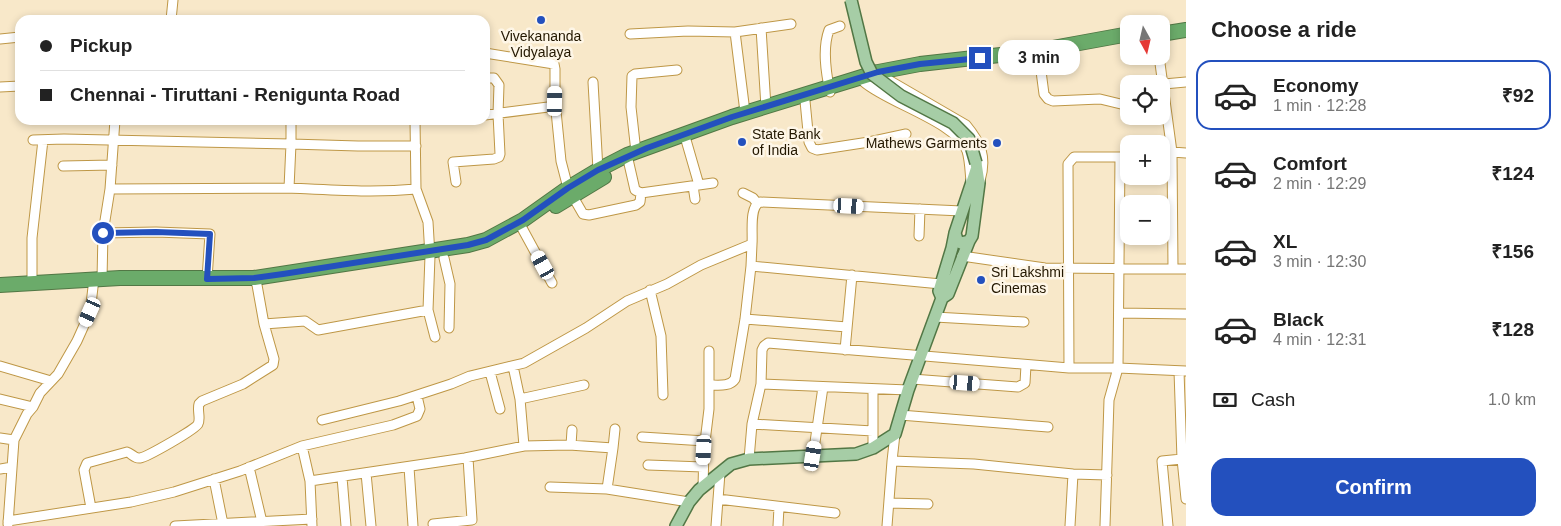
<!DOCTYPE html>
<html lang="en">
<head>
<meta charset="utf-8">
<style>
  :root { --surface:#fff; --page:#f2f2f2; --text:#222; --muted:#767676; --line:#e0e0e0; --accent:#2350be }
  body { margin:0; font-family:Helvetica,sans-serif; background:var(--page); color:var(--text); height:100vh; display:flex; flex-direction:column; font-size:19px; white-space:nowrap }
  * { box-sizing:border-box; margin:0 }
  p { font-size:16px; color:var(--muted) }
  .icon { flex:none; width:28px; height:28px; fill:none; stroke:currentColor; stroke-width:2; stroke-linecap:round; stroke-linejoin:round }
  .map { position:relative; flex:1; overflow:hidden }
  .side { display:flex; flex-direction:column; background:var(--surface); width:375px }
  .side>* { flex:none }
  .hud { position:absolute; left:15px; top:15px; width:475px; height:110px; border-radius:15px; box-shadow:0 2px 8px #0003; display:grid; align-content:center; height:110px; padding:0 25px; background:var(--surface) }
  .needle { width:32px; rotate:172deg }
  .buttons { position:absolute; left:1120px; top:15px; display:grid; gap:10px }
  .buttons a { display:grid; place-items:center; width:50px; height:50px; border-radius:10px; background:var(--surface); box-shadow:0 2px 8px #0003; font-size:25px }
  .end { position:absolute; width:22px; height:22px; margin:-11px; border:6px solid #2350be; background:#fff; box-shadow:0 0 0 2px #fff }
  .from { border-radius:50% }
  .bubble { position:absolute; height:35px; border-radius:15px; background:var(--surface); box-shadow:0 2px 8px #0003; font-size:16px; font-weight:600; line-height:35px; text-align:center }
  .car { position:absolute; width:15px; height:30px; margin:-15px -8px; border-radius:6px; box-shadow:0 0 4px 1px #0007; background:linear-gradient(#fff 24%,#345 0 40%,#fff 0 76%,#345 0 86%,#fff 0) }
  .hud b { display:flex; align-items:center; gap:18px; height:48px; font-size:19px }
  .hud b+b { border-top:1px solid var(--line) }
  .hud i { width:12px; height:12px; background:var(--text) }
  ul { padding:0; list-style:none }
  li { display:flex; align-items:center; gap:15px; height:70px; margin:0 10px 8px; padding:0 15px; border:2px solid transparent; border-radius:15px }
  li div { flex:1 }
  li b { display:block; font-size:19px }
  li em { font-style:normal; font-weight:600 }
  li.current { border-color:var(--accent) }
  li>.icon { width:45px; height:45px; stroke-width:1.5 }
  h2 { padding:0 25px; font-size:22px; line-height:60px }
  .pay { display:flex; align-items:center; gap:12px; height:55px; padding:0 25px; font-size:19px }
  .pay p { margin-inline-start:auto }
  .action { display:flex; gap:10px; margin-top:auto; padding:10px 25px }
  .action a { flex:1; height:58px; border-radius:15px; background:var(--accent); color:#fff; font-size:20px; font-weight:600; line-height:58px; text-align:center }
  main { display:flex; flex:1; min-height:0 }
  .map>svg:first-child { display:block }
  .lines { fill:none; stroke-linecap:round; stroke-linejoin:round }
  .minor-casing { stroke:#be9746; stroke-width:11 }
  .major-casing { stroke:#527745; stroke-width:14 }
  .highway-casing { stroke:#527745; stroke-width:16 }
  .minor { stroke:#fff; stroke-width:9 }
  .major { stroke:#a6cda6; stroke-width:11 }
  .highway { stroke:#6bab6a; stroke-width:14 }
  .major-bridge-casing { stroke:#527745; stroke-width:14; stroke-linecap:butt }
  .major-bridge { stroke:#a6cda6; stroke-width:11 }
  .route { stroke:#2350be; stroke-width:6 }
  .poi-dot { fill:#2350be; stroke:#fef6e7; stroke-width:2 }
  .labels { text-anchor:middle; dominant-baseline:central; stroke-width:5; stroke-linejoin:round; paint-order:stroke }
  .poi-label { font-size:14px; fill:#231700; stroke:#fef6e7; text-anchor:start }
</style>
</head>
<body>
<main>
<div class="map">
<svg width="1186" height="526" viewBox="0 0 1186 526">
  <rect width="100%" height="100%" fill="#f8e8c9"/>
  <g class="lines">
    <!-- minor casing -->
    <g class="minor-casing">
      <path id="minor" d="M171 20 173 0
        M761 28 766 107
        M735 32 791 24
        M630 34 688 31 735 32 745 112
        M0 39 20 37
        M485 53 554 64 555 69V101L561 161 568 188 583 214 589 215 636 205 640 202 641 193
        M1039 56 1044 94 1048 99 1053 101 1100 99 1129 106
        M1159 56 1172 152 1161 153
        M885 78 966 125C981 143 987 157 980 181
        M593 82 598 170
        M864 82C888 103 957 122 967 151 970 161 970 172 971 182
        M1164 84 1186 82
        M0 87 20 86
        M830 92C826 73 822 49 829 30L840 26
        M805 101 809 142 812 148 817 150 869 142 906 134
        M485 115 556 106
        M33 140 64 139 291 144V120
        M686 140 699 185
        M416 146H358L291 144 289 188C332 190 374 193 416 189
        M636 152 631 107 632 76 635 74 677 70
        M627 155 635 190 641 193 713 183
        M63 166 112 165
        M456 182 453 162 494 159 499 157 500 154 498 114 499 85 494 78H485
        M693 186 695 199
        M110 189 115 120
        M743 193 753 198 757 203
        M522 228 552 283
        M103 233 156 232 210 234 207 279
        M919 236 920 209
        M752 244C753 232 749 207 760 202L962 211
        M962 256 1045 268 1186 269
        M444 258 450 284 449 328
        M1173 268 1172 152 1186 153
        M254 278 257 285 264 324 305 321 318 330 428 310 430 256 428 222 416 189 415 120
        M102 279 103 233 110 189 289 188
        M32 283V238L43 140
        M650 290 661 336 663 395
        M428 310 435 337
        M1119 313 1186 314
        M935 317 1024 322
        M745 319 847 327
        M845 350 852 275
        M0 366 51 381
        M513 366 520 399 524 446
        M1069 368 1068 164 1074 157H1120
        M1179 371 1182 459 1186 499
        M490 372 500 409
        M912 379 1018 387 1025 383 1026 365
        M761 384 762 350 764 346 768 343 1069 368H1118L1186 371
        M709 385C718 385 730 387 735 379L745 319 751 266
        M873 389V448
        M0 399 33 407
        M520 399 584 385
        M900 415 1048 427
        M322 420 399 401 451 384 470 376 524 363 586 328 627 301 667 284 701 265 752 244 751 266 941 284
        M752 424 873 431
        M895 434 892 461 974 464 1073 474 1107 475
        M642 437 705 441
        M0 438 14 440
        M571 445 572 430
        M302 446 310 481 312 526
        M613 448 615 429
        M813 456 823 387
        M749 459 752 424 761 384 908 390
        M648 465 703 467
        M249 467 262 522
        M409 467 413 526
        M0 469 12 467
        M366 473 371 526
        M342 477 346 526
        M214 479 223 524
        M310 481 465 458 524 446 569 445 613 448 607 489
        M550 487 607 489 689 502
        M703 487 704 450 709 409V351
        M718 499 835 513
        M889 503 928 504
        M91 508 84 470 87 463 127 452C131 453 135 459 140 458 147 457 196 429 198 424 201 419 197 410 199 404L202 401 243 384 273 365 274 359 264 324
        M8 521 131 502 174 492 240 471 302 446 393 425 417 416 420 409 417 396
        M8 524 14 440 27 414 33 407 40 393 58 374 77 341 90 312 94 279
        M433 524 472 520 468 458
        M175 526 312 519
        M716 526 720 473
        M778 526 779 507
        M887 526 892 461
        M1070 526 1073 474
        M1105 526 1109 400 1118 368 1120 157 1129 156
        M1168 526 1162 461 1182 459"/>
    </g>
    <!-- major casing -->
    <g class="major-casing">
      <path id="major" d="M976 170 955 233 957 240 961 243 969 241 972 236 979 183 976 163
        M942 298 948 294 969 241
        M676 526 689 502 699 490 731 464 749 459 856 454 873 448 895 434 908 390 942 298 939 291 952 248 955 233"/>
    </g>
    <!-- highway casing -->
    <g class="highway-casing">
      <path id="highway" d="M1161 34 1186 30
        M556 206 604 177
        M0 285 120 278H254L468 245 486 240 523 220 568 188 598 170 627 155 732 117 878 72 920 64 1036 51 1129 34"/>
    </g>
    <!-- minor -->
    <use href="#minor" class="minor"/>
    <!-- major -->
    <use href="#major" class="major"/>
    <!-- highway -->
    <use href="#highway" class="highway"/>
    <!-- major-bridge casing -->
    <g class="major-bridge-casing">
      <path id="major-bridge" d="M851 0 866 62 872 74 901 96 953 123 969 139 976 163"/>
    </g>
    <!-- major-bridge -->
    <use href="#major-bridge" class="major-bridge"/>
  </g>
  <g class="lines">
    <!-- route -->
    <path class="route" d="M103 233 156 232 210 234 207 279 254 278 283 274 468 245 486 240 523 220 568 188 598 170 647 148 732 117 878 72 920 64 980 58"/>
  </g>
  <!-- markers -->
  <g class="poi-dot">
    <circle cx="541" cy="20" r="5"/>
    <circle cx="742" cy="142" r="5"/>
    <circle cx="997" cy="143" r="5"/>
    <circle cx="981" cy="280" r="5"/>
  </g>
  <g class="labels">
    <!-- poi labels -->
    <g class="poi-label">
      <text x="541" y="36" text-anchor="middle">Vivekananda<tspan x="541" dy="16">Vidyalaya</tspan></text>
      <text x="752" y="134">State Bank<tspan x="752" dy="16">of India</tspan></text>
      <text x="987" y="143" text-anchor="end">Mathews Garments</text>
      <text x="991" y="272">Sri Lakshmi<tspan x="991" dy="16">Cinemas</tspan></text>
    </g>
  </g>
</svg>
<div class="buttons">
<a><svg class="needle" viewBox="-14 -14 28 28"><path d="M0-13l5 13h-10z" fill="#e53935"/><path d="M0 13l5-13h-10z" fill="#767676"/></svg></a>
<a><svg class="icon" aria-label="locate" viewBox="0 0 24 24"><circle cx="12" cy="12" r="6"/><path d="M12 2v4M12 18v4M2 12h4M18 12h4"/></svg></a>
<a>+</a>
<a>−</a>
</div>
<i class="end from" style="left:103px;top:233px"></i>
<i class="end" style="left:980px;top:58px"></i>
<div class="bubble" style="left:998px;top:40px;width:82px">3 min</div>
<i class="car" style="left:555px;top:101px;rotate:1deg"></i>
<i class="car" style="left:849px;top:206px;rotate:93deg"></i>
<i class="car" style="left:543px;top:265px;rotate:331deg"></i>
<i class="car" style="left:90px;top:312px;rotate:204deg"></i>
<i class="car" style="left:965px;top:383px;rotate:94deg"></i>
<i class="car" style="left:704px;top:450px;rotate:183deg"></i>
<i class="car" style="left:813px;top:456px;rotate:9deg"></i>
<div class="hud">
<b><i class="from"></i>Pickup</b>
<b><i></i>Chennai - Tiruttani - Renigunta Road</b>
</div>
</div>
<section class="side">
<h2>Choose a ride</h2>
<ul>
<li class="current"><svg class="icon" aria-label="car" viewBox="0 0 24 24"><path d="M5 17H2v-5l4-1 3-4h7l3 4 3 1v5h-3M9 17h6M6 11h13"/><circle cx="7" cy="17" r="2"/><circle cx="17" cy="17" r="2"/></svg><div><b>Economy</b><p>1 min · 12:28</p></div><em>₹92</em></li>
<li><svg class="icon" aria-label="car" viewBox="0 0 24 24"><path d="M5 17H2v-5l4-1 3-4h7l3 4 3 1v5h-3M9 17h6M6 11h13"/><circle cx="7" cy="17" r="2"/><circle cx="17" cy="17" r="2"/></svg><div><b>Comfort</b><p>2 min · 12:29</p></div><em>₹124</em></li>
<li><svg class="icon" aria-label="car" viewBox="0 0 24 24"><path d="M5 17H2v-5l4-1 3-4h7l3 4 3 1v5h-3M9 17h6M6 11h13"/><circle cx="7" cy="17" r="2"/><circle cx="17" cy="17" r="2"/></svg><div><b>XL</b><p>3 min · 12:30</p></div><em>₹156</em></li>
<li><svg class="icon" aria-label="car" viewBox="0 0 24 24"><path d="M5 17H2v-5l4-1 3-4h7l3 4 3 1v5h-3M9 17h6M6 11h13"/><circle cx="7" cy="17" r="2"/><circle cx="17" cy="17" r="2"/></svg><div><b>Black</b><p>4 min · 12:31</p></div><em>₹128</em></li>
</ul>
<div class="pay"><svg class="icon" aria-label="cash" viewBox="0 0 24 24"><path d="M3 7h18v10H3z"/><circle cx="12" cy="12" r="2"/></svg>Cash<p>1.0 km</p></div>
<div class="action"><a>Confirm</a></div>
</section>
</main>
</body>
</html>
